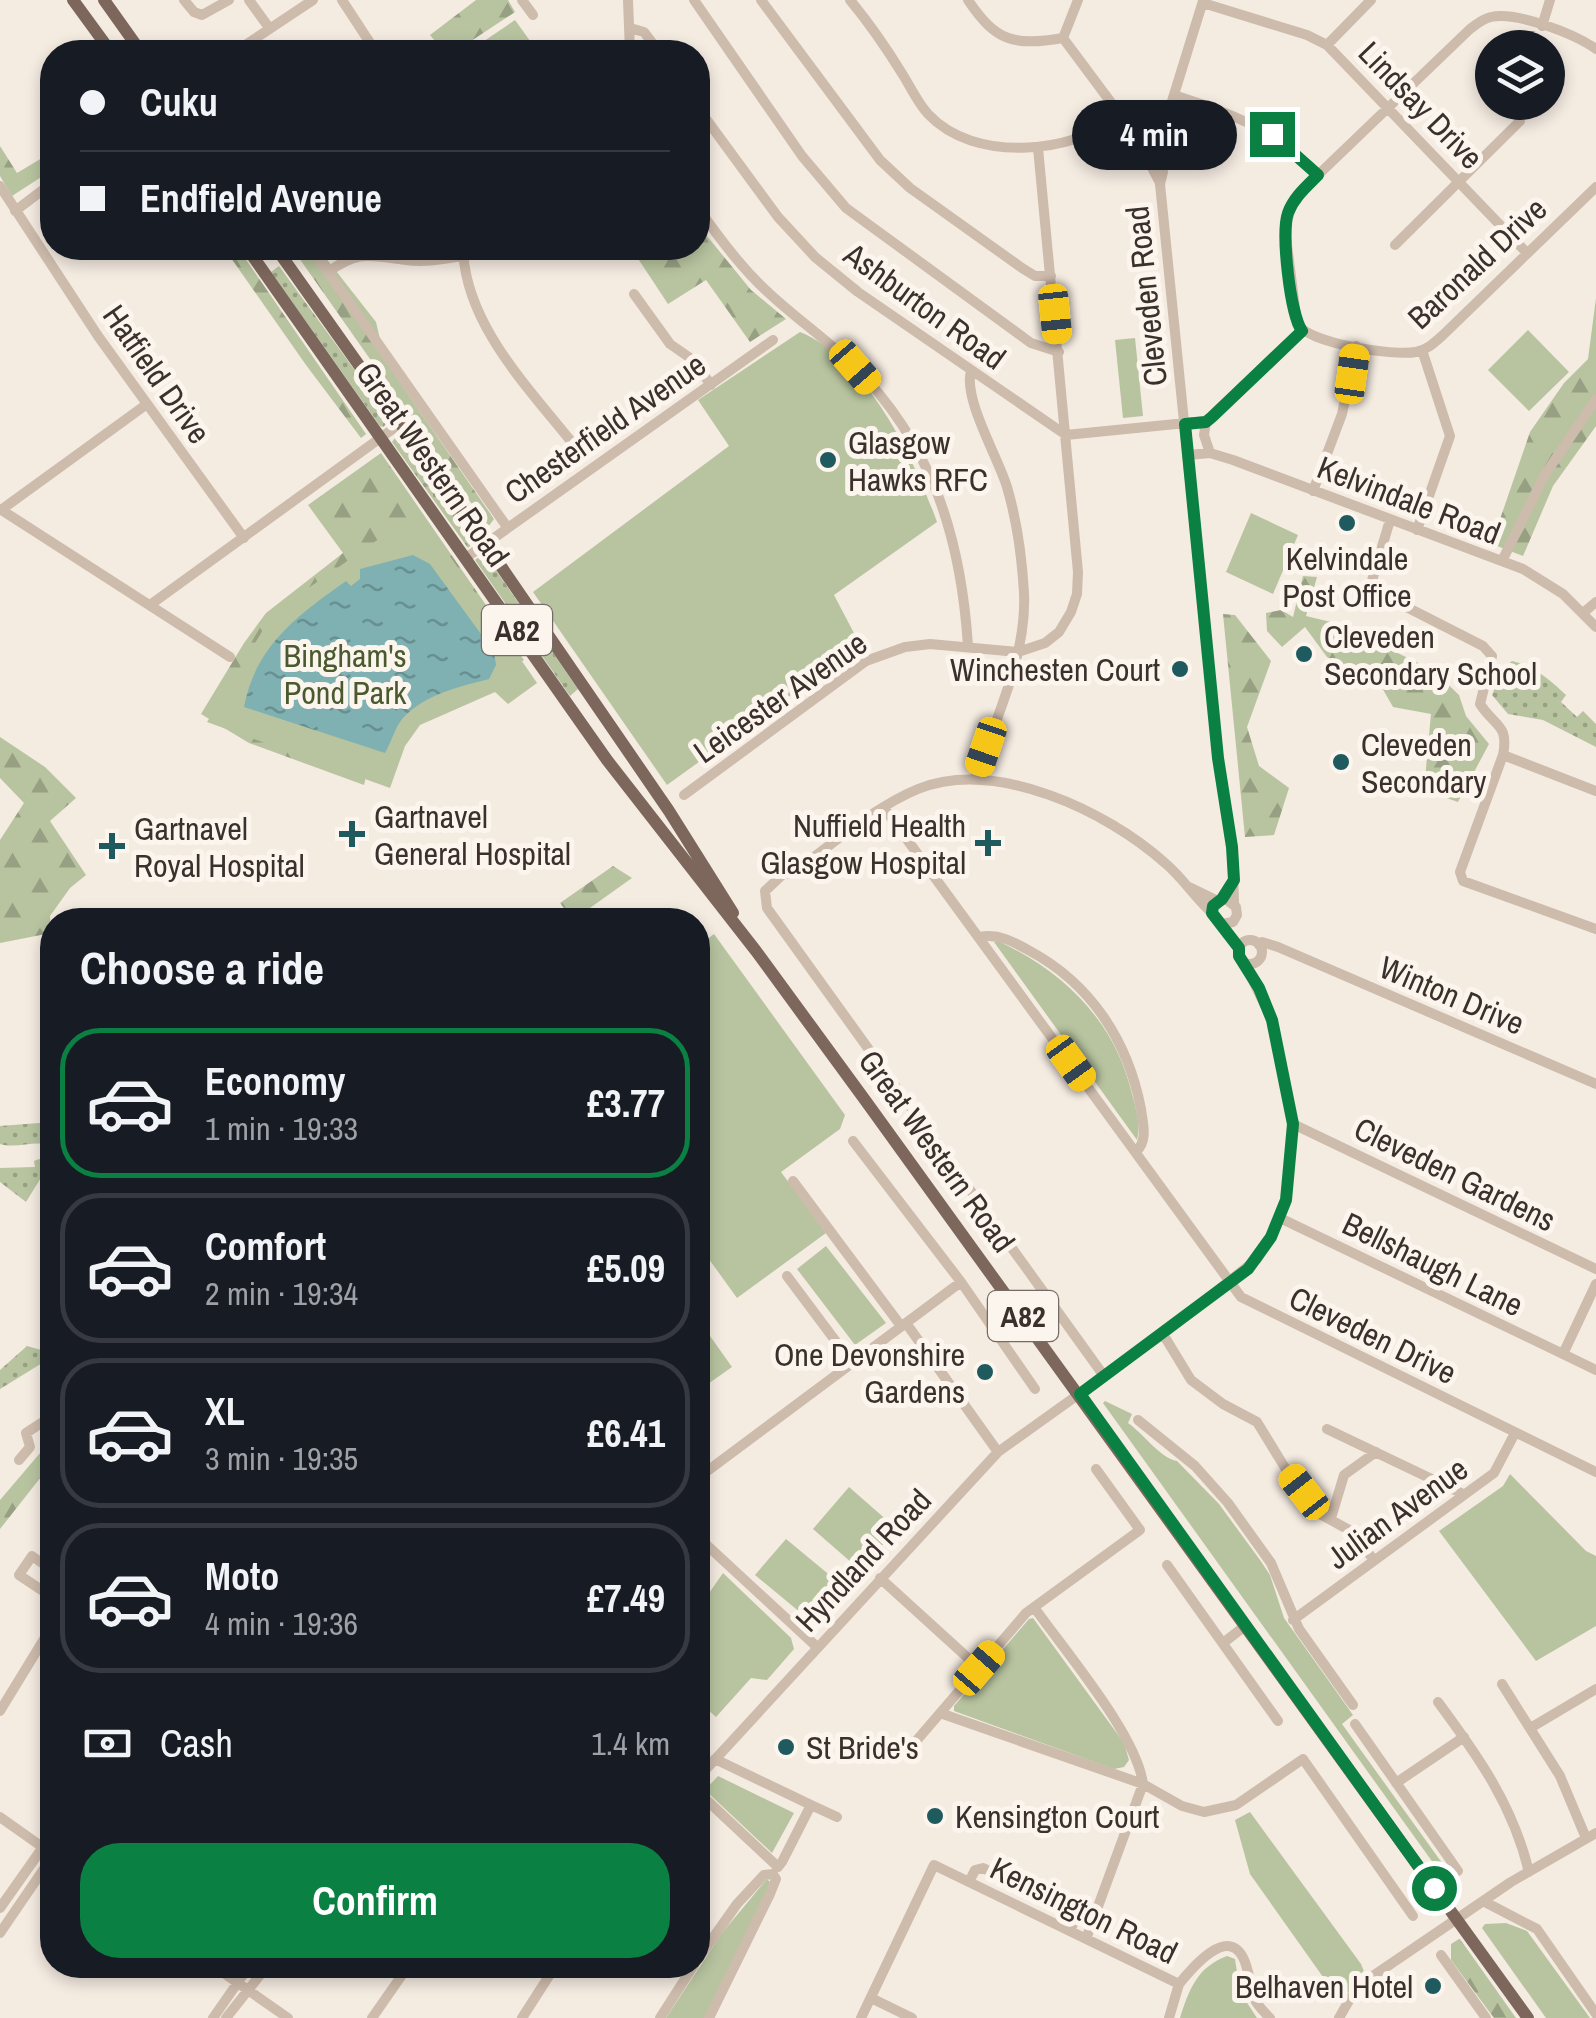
<!DOCTYPE html>
<html lang="en">
<head>
<meta charset="utf-8">
<style>
  :root { --surface:#171b24; --page:#20242c; --text:#f1f3f6; --muted:#9ea1a6; --line:#363941; --accent:#0b8043 }
  body { margin:0; font-family:"Archivo Narrow",sans-serif; background:var(--page); color:var(--text); height:100vh; display:flex; flex-direction:column; font-size:38px; white-space:nowrap }
  * { box-sizing:border-box; margin:0 }
  p { font-size:32px; color:var(--muted) }
  .icon { flex:none; width:55px; height:55px; fill:none; stroke:currentColor; stroke-width:2; stroke-linecap:round; stroke-linejoin:round }
  .map { position:relative; flex:1; overflow:hidden }
  .drawer { position:absolute; left:40px; top:908px; width:670px; height:1070px; display:flex; flex-direction:column; background:var(--surface); border-radius:40px; box-shadow:0 5px 15px #0003 }
  .drawer>* { flex:none }
  .top-card { position:absolute; left:40px; top:40px; width:670px; height:220px; border-radius:40px; box-shadow:0 5px 15px #0003; display:grid; align-content:center; height:220px; padding:0 40px; background:var(--surface) }
  .tools { position:absolute; left:1475px; top:30px; display:grid; gap:20px }
  .tools a { display:grid; place-items:center; width:90px; height:90px; border-radius:50%; background:var(--surface); box-shadow:0 5px 15px #0003; font-size:50px }
  .end { position:absolute; width:45px; height:45px; margin:-22px; border:12px solid #0b8043; background:#fff; box-shadow:0 0 0 5px #fff }
  .from { border-radius:50% }
  .bubble { position:absolute; height:70px; border-radius:35px; background:var(--surface); box-shadow:0 5px 15px #0003; font-size:32px; font-weight:700; line-height:70px; text-align:center }
  .car { position:absolute; width:30px; height:60px; margin:-30px -15px; border-radius:12px; box-shadow:0 0 8px 2px #0007; background:linear-gradient(#f5c518 24%,#345 0 40%,#f5c518 0 76%,#345 0 86%,#f5c518 0) }
  .top-card b { display:flex; align-items:center; gap:35px; height:95px; font-size:38px }
  .top-card b+b { border-top:2px solid var(--line) }
  .top-card i { width:25px; height:25px; background:var(--text) }
  ul { padding:0; list-style:none }
  li { display:flex; align-items:center; gap:30px; height:150px; margin:0 20px 15px; padding:0 20px; border:5px solid var(--line); border-radius:40px }
  li div { flex:1 }
  li b { display:block; font-size:38px }
  li em { font-style:normal; font-weight:700 }
  li.current { border-color:var(--accent) }
  li>.icon { width:90px; height:90px; stroke-width:1.5 }
  h2 { padding:0 40px; font-size:45px; line-height:120px }
  .pay { display:flex; align-items:center; gap:25px; height:110px; padding:0 40px; font-size:38px }
  .pay p { margin-inline-start:auto }
  .cta { display:flex; gap:20px; margin-top:auto; padding:20px 40px }
  .cta a { flex:1; height:115px; border-radius:40px; background:var(--accent); color:#fff; font-size:40px; font-weight:700; line-height:115px; text-align:center }
  .map>svg:first-child { display:block }
  .grass { fill:url(#grass-dots) }
  .forest { fill:url(#forest-firs) }
  .green { fill:#b8c4a0 }
  .water { fill:url(#water-ripples) }
  .lines { fill:none; stroke-linecap:round; stroke-linejoin:round }
  .minor { stroke:#cdbbac; stroke-width:10 }
  .major { stroke:#7d675c; stroke-width:12 }
  .route { stroke:#0b8043; stroke-width:12 }
  .poi-dot { fill:#1f5a5e; stroke:#fbf5ee; stroke-width:4 }
  .labels { text-anchor:middle; dominant-baseline:central; stroke-width:10; stroke-linejoin:round; paint-order:stroke }
  .shield { fill:#fbf5ee; stroke:#756b66; stroke-width:2.5 }
  .shield-label { font-size:30px; font-weight:bold; fill:#3b302b }
  .street-label { font-size:32px; fill:#3b302b; stroke:#fbf5ee }
  .poi-label { font-size:32px; fill:#3b302b; stroke:#fbf5ee; text-anchor:start }
  .park-label { font-size:32px; fill:#4a5a2e; stroke:#fbf5ee }
</style>
</head>
<body>
<div class="map">
<svg width="1596" height="2018" viewBox="0 0 1596 2018">
  <defs>
    <pattern id="grass-dots" width="8" height="8" patternUnits="userSpaceOnUse" patternTransform="scale(2.5)"><rect width="8" height="8" fill="#b8c4a0"/><path d="M2 2h.1M6 6h.1" fill="none" stroke="#97a083" stroke-width="1.8" stroke-linecap="round"/></pattern>
    <pattern id="forest-firs" width="22" height="20" patternUnits="userSpaceOnUse" patternTransform="scale(2.5)"><rect width="22" height="20" fill="#b8c4a0"/><path d="M5 1l3.5 6h-7zM16 11l3.5 6h-7z" fill="#97a083"/></pattern>
    <pattern id="water-ripples" width="26" height="14" patternUnits="userSpaceOnUse" patternTransform="scale(2.5)"><rect width="26" height="14" fill="#7fb0b2"/><path d="M2 4q2-2 4 0t4 0M15 11q2-2 4 0t4 0" fill="none" stroke="#699091"/></pattern>
  </defs>
  <rect width="100%" height="100%" fill="#f4ebe1"/>
  <!-- grass -->
  <path class="grass" d="M279 266 391 420 383 427 380 426 271 272Z
    M398 434H402L476 540 468 548 392 442Z
    M484 553 578 689 570 696 475 560Z
    M1512 661C1534 666 1550 680 1566 695L1561 702 1577 717 1583 711 1596 724V747L1543 720 1508 714 1492 695 1504 667Z
    M52 1122V1146C36 1139 18 1149 0 1144V1126Z
    M39 1159 46 1162 47 1168 26 1202 0 1182V1168L35 1167 34 1161Z
    M27 1346 52 1353V1357L0 1389V1370Z"/>
  <!-- forest -->
  <path class="forest" d="M476 0H508L515 12 459 49 461 52H444L430 35Z
    M0 146 17 173 42 158 52 170 12 196 0 176Z
    M698 225 751 290 786 319 750 342 706 280 668 304 631 248H698Z
    M224 248H238L366 434 361 438 306 365Z
    M292 248H318L376 322 385 361 494 519 488 527Z
    M1596 298V426L1553 486 1523 556 1471 536 1476 520 1498 525 1530 432 1564 383 1588 359Z
    M381 453 524 660 515 666 425 541 364 785 249 743 201 714 244 643 266 613 343 553 308 505Z
    M1303 576 1317 577 1306 616 1335 623 1433 670 1459 695 1466 716 1489 744 1458 802 1424 790 1431 714 1393 707 1381 686 1327 657 1305 627 1282 647 1267 631 1266 613 1281 610 1293 617Z
    M1223 614 1235 615 1271 661 1247 727 1259 766 1289 788 1274 835 1245 837Z
    M0 737 45 767 76 798 50 821 86 875 70 888 50 916 51 933 0 943V840L24 803 0 778Z
    M613 866 632 878 573 920 560 903Z
    M52 1439V1463L0 1529V1500Z
    M1459 1939H1460L1516 2018H1494L1451 1960V1944Z"/>
  <!-- green -->
  <path class="green" d="M515 20 538 52H468Z
    M1528 330 1569 372 1529 411 1488 370Z
    M800 332C867 359 914 458 937 522L834 595 856 637 851 652 667 785 533 592 729 446 698 400Z
    M1135 338 1143 416 1123 418 1115 340Z
    M419 511 537 683 508 704 495 692 420 725 405 746 390 788 207 722 274 612Z
    M1251 513 1298 535 1273 594 1226 572Z
    M714 934 845 1115 840 1129 781 1172 826 1233 737 1298 698 1244V946Z
    M998 941C1064 972 1115 1021 1132 1094 1136 1108 1141 1125 1137 1140L994 942Z
    M826 1246 886 1323 855 1345 797 1269Z
    M698 1319 732 1367 698 1391Z
    M1105 1401 1132 1414 1128 1423C1145 1435 1160 1458 1177 1461L1219 1504 1260 1560 1270 1575 1284 1618 1353 1715 1342 1724 1450 1874 1444 1878 1103 1403Z
    M1510 1474 1586 1551 1596 1556V1626L1536 1661 1439 1531 1503 1486Z
    M849 1487 897 1529 860 1570 813 1529Z
    M786 1539 838 1582 807 1618 755 1575Z
    M723 1573 791 1638 794 1649 767 1680 751 1678 716 1717 698 1701V1592L707 1596Z
    M1033 1618 1124 1743 1129 1760 1124 1767 1114 1769 954 1711V1706L1029 1619Z
    M718 1776 794 1813 772 1853 705 1790Z
    M1250 1812 1361 1964 1365 1974 1340 2001 1250 1874 1235 1820Z
    M767 1879 771 1883 704 2018H666L722 1933Z
    M1506 1923 1527 1931 1590 2018H1546L1482 1928 1485 1924Z
    M1227 1956 1235 1959 1240 1992 1257 2018H1180C1189 1990 1197 1967 1227 1956Z"/>
  <!-- water -->
  <path class="water" d="M413 555 430 564 494 652 496 665 489 679C459 687 425 694 403 718 395 727 391 743 385 753L244 707C256 645 297 616 346 581L351 586 360 579V569Z"/>
  <g class="lines">
    <!-- minor -->
    <path class="minor" d="M184 0 194 12 202 15 229 0
      M249 0 270 29
      M342 0 376 52
      M522 0 533 15
      M628 0 630 52
      M694 0 802 156 846 208 1031 343 1059 352
      M761 0 880 160 910 188 1022 268 1035 276H1051
      M850 0C870 24 887 49 903 75 911 88 918 103 928 114 975 164 1071 153 1121 117
      M968 0C996 42 1014 46 1063 38L1133 132 1141 147
      M1203 3 1307 35 1327 45 1527 253
      M1542 26 1550 0
      M630 28 644 32 659 52
      M1063 38 1078 0
      M1327 45 1371 0
      M1596 49C1575 34 1516 11 1491 17 1482 19 1477 24 1470 29L1318 175 1292 204 1285 229 1297 324C1311 344 1392 356 1416 352 1427 350 1435 342 1443 335L1596 187
      M235 52 313 0
      M1174 95C1237 116 1270 127 1318 175
      M698 108 778 217 815 257 858 292 1066 435 1206 421 1302 331
      M1161 137 1168 126V114L1203 1
      M1161 155 1163 172 1160 184 1218 758 1232 847 1234 903
      M1147 156 1157 157 1164 151V141L1159 135 1145 136 1141 147 1160 183
      M0 186 98 336 244 538
      M698 208C720 239 743 270 771 295 797 319 827 340 852 364 932 443 961 537 968 646
      M15 211 52 183
      M1395 245 1520 121
      M311 248 507 527
      M463 248C465 328 535 394 581 454
      M328 272C360 249 370 256 406 260 425 263 444 259 463 256
      M634 294 670 344 693 360 711 385
      M971 371C963 399 998 457 1007 487 1017 521 1022 558 1024 593 1027 656 995 720 975 779
      M1206 421 1204 435 1210 453
      M1188 455 1210 453 1233 460 1523 569 1563 594 1596 627
      M1313 491 1342 414 1356 346
      M0 509 230 657
      M1 510 147 404
      M1390 520 1371 584 1377 592 1483 646 1492 656 1480 704C1495 727 1509 724 1503 755L1460 872 1463 881 1596 929
      M1417 530 1450 436 1422 350
      M467 557 773 340
      M1502 561 1544 476 1596 399
      M150 605 401 423
      M1583 613 1596 602
      M1503 755 1596 791
      M684 795 866 661 905 647 930 644 1018 652 1045 643 1059 632 1071 612 1077 594 1078 572 1038 148
      M884 808 1241 1297 1596 1472
      M1189 887 1218 901
      M1222 924 1233 922 1237 915 1236 907 1226 899 1215 903 1212 913 1239 948
      M980 937C998 933 1014 942 1030 951 1091 984 1128 1041 1141 1109 1143 1125 1148 1140 1136 1152
      M1238 952a12 12 0 1 1 24 0a12 12 0 1 1-24 0Z
      M1259 945 1262 942 1278 947 1596 1084
      M1293 1124 1596 1269
      M853 1141 961 1282 1035 1389
      M793 1181 901 1326
      M1280 1218 1563 1354
      M787 1276 852 1363
      M1596 1284 1563 1354 1596 1370
      M906 1323 998 1452
      M1163 1334 1191 1380 1223 1404 1257 1422 1287 1471 1320 1514 1351 1531 1373 1559
      M1104 1376 767 908 765 891 783 874H791C831 846 872 808 918 789 996 758 1107 811 1165 863 1183 878 1195 898 1212 913
      M1138 1420 1195 1466 1228 1503 1271 1563 1299 1629 1353 1705
      M1327 1429 1463 1494
      M19 1460 30 1447 26 1433 52 1416
      M698 1478 961 1282
      M1331 1518 1344 1475 1376 1452
      M698 1537 817 1647
      M1167 1565 1278 1721
      M52 1570 32 1556 19 1575 52 1597
      M880 1578 979 1668
      M1034 1607C1064 1650 1137 1735 1143 1784L1086 1939
      M1293 1620 1494 1473 1515 1433
      M1223 1643 1245 1626
      M1502 1684 1560 1776 1586 1838
      M1438 1702C1478 1756 1513 1805 1529 1872
      M0 1711 52 1626
      M940 1713 1143 1784 1182 1806 1204 1812 1236 1805 1303 1759 1413 1916
      M1355 1724 1458 1871
      M1532 1727 1596 1689
      M917 1740 1026 1613 1140 1530 1096 1469
      M698 1778 998 1452 1163 1334 1257 1259 1271 1237 1286 1200 1293 1124 1272 1020 1244 962
      M1396 1783 1464 1737
      M698 1792 778 1867 782 1862 811 1805 715 1759
      M811 1805 837 1817
      M0 1817 48 1851
      M969 1882 975 1870 983 1868 1071 1911 1075 1919 1070 1931
      M1483 1901 1537 1929 1596 2014
      M0 1908 43 1847
      M0 1933 52 1857
      M1441 1955 1486 2018
      M698 1959 737 1904 764 1875 773 1874 776 1879 770 1894 709 2018
      M212 1965 288 2018
      M1179 1984C1192 1968 1230 1922 1245 1962 1255 1989 1244 1993 1270 2018
      M871 1998 912 2018
      M213 2018 250 1965
      M226 2018 268 1965
      M372 2018 409 1965
      M522 2018 556 1965
      M660 2018 694 1965
      M861 2018 934 1865 1179 1984 1169 2018
      M1339 2018 1351 1997 1373 1976 1511 1882 1596 1833"/>
    <!-- major -->
    <path class="major" d="M73 0 111 52
      M104 0 141 52
      M247 248 607 760 756 951 865 1100 1528 2018
      M276 248 485 543 669 811 733 913"/>
  </g>
  <g class="lines">
    <!-- route -->
    <path class="route" d="M1272 134 1318 175C1306 187 1294 197 1288 213 1281 233 1290 314 1302 331L1212 417 1206 422 1185 424 1218 758 1232 847 1234 880 1222 899 1213 906 1212 913 1239 948V956L1259 988 1272 1020 1293 1124 1286 1200 1271 1237 1248 1269 1080 1394 1434 1888"/>
  </g>
  <!-- markers -->
  <g class="poi-dot">
    <circle cx="828" cy="460" r="10"/>
    <circle cx="1347" cy="523" r="10"/>
    <circle cx="1304" cy="654" r="10"/>
    <circle cx="1180" cy="669" r="10"/>
    <circle cx="1341" cy="762" r="10"/>
    <path d="M347 819h10v10h10v10h-10v10h-10v-10h-10v-10h10z"/>
    <path d="M983 828h10v10h10v10h-10v10h-10v-10h-10v-10h10z"/>
    <path d="M107 831h10v10h10v10h-10v10h-10v-10h-10v-10h10z"/>
    <circle cx="985" cy="1372" r="10"/>
    <circle cx="786" cy="1747" r="10"/>
    <circle cx="935" cy="1816" r="10"/>
    <circle cx="1433" cy="1986" r="10"/>
  </g>
  <g class="labels">
    <!-- shield labels -->
    <g class="shield">
      <rect x="482" y="605" width="70" height="50" rx="8"/>
      <rect x="988" y="1291" width="70" height="50" rx="8"/>
    </g>
    <g class="shield-label">
      <text x="517" y="630">A82</text>
      <text x="1023" y="1316">A82</text>
    </g>
    <!-- street labels -->
    <g class="street-label">
      <text transform="translate(1421 105) rotate(46)">Lindsay Drive</text>
      <text transform="translate(1477 263) rotate(-43)">Baronald Drive</text>
      <text transform="translate(1146 296) rotate(-96)">Cleveden Road</text>
      <text transform="translate(925 306) rotate(36)">Ashburton Road</text>
      <text transform="translate(157 374) rotate(55)">Hatfield Drive</text>
      <text transform="translate(605 428) rotate(-35)">Chesterfield Avenue</text>
      <text transform="translate(433 464) rotate(55)">Great Western Road</text>
      <text transform="translate(1409 500) rotate(21)">Kelvindale Road</text>
      <text transform="translate(780 697) rotate(-35)">Leicester Avenue</text>
      <text transform="translate(1452 995) rotate(23)">Winton Drive</text>
      <text transform="translate(937 1151) rotate(54)">Great Western Road</text>
      <text transform="translate(1455 1174) rotate(26)">Cleveden Gardens</text>
      <text transform="translate(1433 1264) rotate(26)">Bellshaugh Lane</text>
      <text transform="translate(1373 1335) rotate(26)">Cleveden Drive</text>
      <text transform="translate(1397 1513) rotate(-36)">Julian Avenue</text>
      <text transform="translate(863 1560) rotate(-47)">Hyndland Road</text>
      <text transform="translate(1084 1910) rotate(26)">Kensington Road</text>
    </g>
    <!-- poi labels -->
    <g class="poi-label">
      <text x="848" y="442">Glasgow<tspan x="848" dy="37">Hawks RFC</tspan></text>
      <text x="1347" y="558" text-anchor="middle">Kelvindale<tspan x="1347" dy="37">Post Office</tspan></text>
      <text x="1324" y="636">Cleveden<tspan x="1324" dy="37">Secondary School</tspan></text>
      <text x="1160" y="669" text-anchor="end">Winchesten Court</text>
      <text x="1361" y="744">Cleveden<tspan x="1361" dy="37">Secondary</tspan></text>
      <text x="374" y="816">Gartnavel<tspan x="374" dy="37">General Hospital</tspan></text>
      <text x="966" y="825" text-anchor="end">Nuffield Health<tspan x="966" dy="37">Glasgow Hospital</tspan></text>
      <text x="134" y="828">Gartnavel<tspan x="134" dy="37">Royal Hospital</tspan></text>
      <text x="965" y="1354" text-anchor="end">One Devonshire<tspan x="965" dy="37">Gardens</tspan></text>
      <text x="806" y="1747">St Bride's</text>
      <text x="955" y="1816">Kensington Court</text>
      <text x="1413" y="1986" text-anchor="end">Belhaven Hotel</text>
    </g>
    <!-- park labels -->
    <g class="park-label">
      <text x="345" y="655">Bingham's<tspan x="345" dy="37">Pond Park</tspan></text>
    </g>
  </g>
</svg>
<div class="tools">
<a><svg class="icon" aria-label="layers" viewBox="0 0 24 24"><path d="M12 4l9 5-9 5-9-5zM3 14l9 5 9-5"/></svg></a>
</div>
<i class="end from" style="left:1434px;top:1888px"></i>
<i class="end" style="left:1272px;top:134px"></i>
<div class="bubble" style="left:1072px;top:100px;width:165px">4 min</div>
<i class="car" style="left:1055px;top:314px;rotate:174deg"></i>
<i class="car" style="left:855px;top:367px;rotate:139deg"></i>
<i class="car" style="left:1352px;top:374px;rotate:8deg"></i>
<i class="car" style="left:986px;top:747px;rotate:199deg"></i>
<i class="car" style="left:1071px;top:1063px;rotate:144deg"></i>
<i class="car" style="left:1304px;top:1492px;rotate:322deg"></i>
<i class="car" style="left:979px;top:1668px;rotate:41deg"></i>
<div class="top-card">
<b><i class="from"></i>Cuku</b>
<b><i></i>Endfield Avenue</b>
</div>
<section class="drawer">
<h2>Choose a ride</h2>
<ul>
<li class="current"><svg class="icon" aria-label="car" viewBox="0 0 24 24"><path d="M5 17H2v-5l4-1 3-4h7l3 4 3 1v5h-3M9 17h6M6 11h13"/><circle cx="7" cy="17" r="2"/><circle cx="17" cy="17" r="2"/></svg><div><b>Economy</b><p>1 min · 19:33</p></div><em>£3.77</em></li>
<li><svg class="icon" aria-label="car" viewBox="0 0 24 24"><path d="M5 17H2v-5l4-1 3-4h7l3 4 3 1v5h-3M9 17h6M6 11h13"/><circle cx="7" cy="17" r="2"/><circle cx="17" cy="17" r="2"/></svg><div><b>Comfort</b><p>2 min · 19:34</p></div><em>£5.09</em></li>
<li><svg class="icon" aria-label="car" viewBox="0 0 24 24"><path d="M5 17H2v-5l4-1 3-4h7l3 4 3 1v5h-3M9 17h6M6 11h13"/><circle cx="7" cy="17" r="2"/><circle cx="17" cy="17" r="2"/></svg><div><b>XL</b><p>3 min · 19:35</p></div><em>£6.41</em></li>
<li><svg class="icon" aria-label="car" viewBox="0 0 24 24"><path d="M5 17H2v-5l4-1 3-4h7l3 4 3 1v5h-3M9 17h6M6 11h13"/><circle cx="7" cy="17" r="2"/><circle cx="17" cy="17" r="2"/></svg><div><b>Moto</b><p>4 min · 19:36</p></div><em>£7.49</em></li>
</ul>
<div class="pay"><svg class="icon" aria-label="cash" viewBox="0 0 24 24"><path d="M3 7h18v10H3z"/><circle cx="12" cy="12" r="2"/></svg>Cash<p>1.4 km</p></div>
<div class="cta"><a>Confirm</a></div>
</section>
</div>
</body>
</html>
